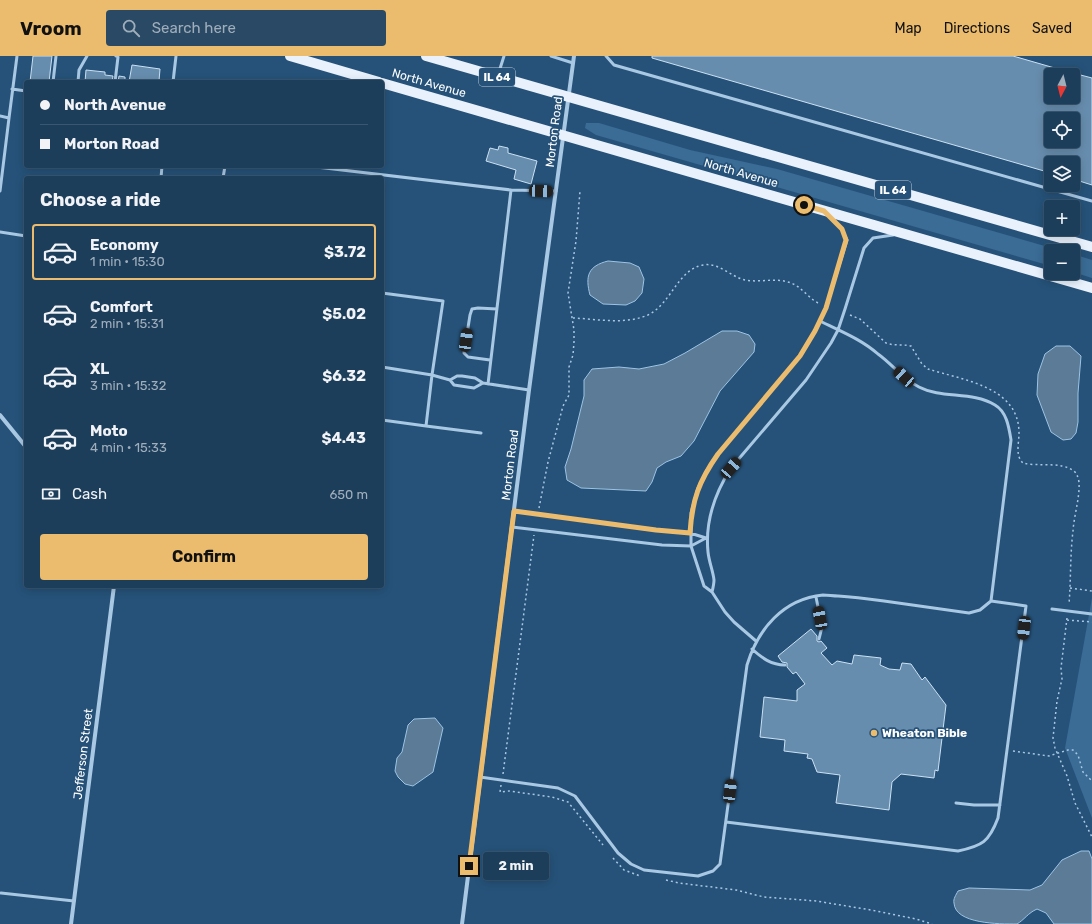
<!DOCTYPE html>
<html lang="en">
<head>
<meta charset="utf-8">
<style>
  :root { --surface:#1c3e5b; --page:#294964; --text:#f1f3f6; --muted:#a0aebb; --line:#3a5771; --accent:#ecbc6e }
  body { margin:0; font-family:Rubik,sans-serif; background:var(--page); color:var(--text); height:100vh; display:flex; flex-direction:column; font-size:15px; white-space:nowrap }
  * { box-sizing:border-box; margin:0 }
  p { font-size:13px; color:var(--muted) }
  .icon { flex:none; width:22px; height:22px; fill:none; stroke:currentColor; stroke-width:2; stroke-linecap:round; stroke-linejoin:round }
  .map { position:relative; flex:1; overflow:hidden }
  .details { position:absolute; left:24px; top:120px; width:360px; height:412px; display:flex; flex-direction:column; background:var(--surface); border-radius:4px; box-shadow:0 2px 10px #0003,0 0 0 1px var(--line) }
  .details>* { flex:none }
  .hud { position:absolute; left:24px; top:24px; width:360px; height:88px; border-radius:4px; box-shadow:0 2px 10px #0003,0 0 0 1px var(--line); display:grid; align-content:center; height:88px; padding:0 16px; background:var(--surface) }
  .needle { width:26px; rotate:187deg }
  .fabs { position:absolute; left:1044px; top:12px; display:grid; gap:8px }
  .fabs a { display:grid; place-items:center; width:36px; height:36px; border-radius:4px; background:var(--surface); box-shadow:0 2px 10px #0003,0 0 0 1px var(--line); font-size:20px }
  .end { position:absolute; width:18px; height:18px; margin:-9px; border:5px solid #ecbc6e; background:#111; box-shadow:0 0 0 2px #111 }
  .from { border-radius:50% }
  .bubble { position:absolute; height:28px; border-radius:4px; background:var(--surface); box-shadow:0 2px 10px #0003,0 0 0 1px var(--line); font-size:13px; font-weight:700; line-height:28px; text-align:center }
  .car { position:absolute; width:12px; height:24px; margin:-12px -6px; border-radius:5px; box-shadow:0 0 3px 1px #0007; background:linear-gradient(#222 24%,#8ab4d8 0 40%,#222 0 76%,#8ab4d8 0 86%,#222 0) }
  .hud b { display:flex; align-items:center; gap:14px; height:38px; font-size:15px }
  .hud b+b { border-top:1px solid var(--line) }
  .hud i { width:10px; height:10px; background:var(--text) }
  ul { padding:0; list-style:none }
  li { display:flex; align-items:center; gap:12px; height:56px; margin:0 8px 6px; padding:0 8px; border:2px solid transparent; border-radius:4px }
  li div { flex:1 }
  li b { display:block; font-size:15px }
  li em { font-style:normal; font-weight:700 }
  li.active { border-color:var(--accent) }
  li>.icon { width:36px; height:36px; stroke-width:1.5 }
  h2 { padding:0 16px; font-size:18px; line-height:48px }
  .pay { display:flex; align-items:center; gap:10px; height:44px; padding:0 16px; font-size:15px }
  .pay p { margin-inline-start:auto }
  .cta { display:flex; gap:8px; margin-top:auto; padding:8px 16px }
  .cta a { flex:1; height:46px; border-radius:4px; background:var(--accent); color:#111; font-size:16px; font-weight:700; line-height:46px; text-align:center }
  header { display:flex; align-items:center; gap:24px; box-sizing:border-box; height:56px; padding:0 20px; background:var(--accent); color:#111 }
  header strong { font-size:19px }
  nav { display:flex; gap:22px; margin-inline-start:auto; font-size:14px }
  .search { width:280px; height:36px; background:var(--page); display:flex; align-items:center; gap:10px; box-sizing:border-box; padding:0 14px; border-radius:4px; color:var(--muted); font-size:15px }
  .map>svg:first-child { display:block }
  .green { fill:#3a6c96 }
  .water { fill:#5b7b97; stroke:#9dc4e4 }
  .building { fill:#678dae; stroke:#cbe1f3; fill-rule:evenodd }
  .lines { fill:none; stroke-linecap:round; stroke-linejoin:round }
  .path { stroke:#a9c8e3; stroke-width:1.5; stroke-dasharray:2 3; stroke-linecap:butt }
  .lane { stroke:#a9c8e3; stroke-width:3 }
  .street { stroke:#a9c8e3; stroke-width:4 }
  .primary { stroke:#e8f1fc; stroke-width:10 }
  .route { stroke:#ecbc6e; stroke-width:5 }
  .poi-dot { fill:#ecbc6e; stroke:#265279; stroke-width:1.5 }
  .labels { text-anchor:middle; dominant-baseline:central; stroke-width:3.5; stroke-linejoin:round; paint-order:stroke }
  .shield { fill:#265279; stroke:#becbd7; stroke-width:1 }
  .shield-label { font-size:11px; font-weight:bold; fill:#fff }
  .street-label { font-size:12px; fill:#fff; stroke:#265279 }
  .poi-label { font-size:12px; font-weight:bold; fill:#fff; stroke:#265279; text-anchor:start }
</style>
</head>
<body>
<header>
<strong>Vroom</strong>
<div class="search"><svg class="icon" aria-label="search" viewBox="0 0 24 24"><circle cx="10" cy="10" r="6"/><path d="M15 15l6 6"/></svg>Search here</div>
<nav><a>Map</a><a>Directions</a><a>Saved</a></nav>
</header>
<div class="map">
<svg width="1092" height="868" viewBox="0 0 1092 868">
  <rect width="100%" height="100%" fill="#265279"/>
  <!-- green -->
  <path class="green" d="M586 67H599L690 94 777 113 1062 195H1051V210L596 79 585 72Z
    M1073 198 1092 204V222L1073 216Z
    M1092 542V762L1065 692Z"/>
  <!-- water -->
  <path class="water" d="M608 205 630 207 639 211 644 223 642 237 635 245 626 249 603 248 590 239C585 220 588 210 608 205Z
    M722 275H737L749 279 755 288 754 296 720 335 694 385 681 400 666 406 657 412 652 426 646 435 581 432 567 424 565 411 571 393 584 340V324L592 313 619 311 639 313 664 308 685 297Z
    M1056 290H1070L1081 300 1078 337V366L1076 377 1071 383 1063 384 1051 376 1037 339 1038 318 1045 298Z
    M435 662 443 672 433 716 413 730 405 728 398 721 395 715 397 702 402 696 408 669 414 663Z
    M1081 795H1089L1092 803V868H1054L1046 857 1037 853C1028 857 1024 864 1017 868 999 868 955 868 954 847 953 843 956 839 958 835L969 832 1030 834 1042 829 1062 804Z"/>
  <!-- building -->
  <path class="building" d="M33 0H52L49 26H30Z
    M652 0H1013L1072 17V19H1051V41H1073V17L1092 22V129L1073 123V107H1051V117L652 2ZM1051 63H1073V85H1051Z
    M132 9 160 13 159 25 129 26Z
    M86 14 105 16V19L113 20 112 26H85Z
    M119 20 125 21V26H118Z
    M499 90 508 92V97L537 105 531 128 514 123 516 114 486 105 490 92 498 94Z
    M811 573 817 580V585L819 586 821 585 827 592 821 597 832 609 837 605 852 608 854 599 881 602 880 609 889 613 900 614 902 607 911 608 922 624 925 621 946 649 938 715 935 714 934 722 901 718 892 726 889 754 836 747 840 719 817 716 812 703 807 702 808 698 784 695 785 684 760 681 764 641 797 645V634L805 628 796 616 793 618 787 611V607L782 606 778 600Z"/>
  <g class="lines">
    <!-- path -->
    <path class="path" d="M850 259 860 263 886 287C894 290 902 288 911 290L922 308 928 313C962 324 1019 330 1019 377 1019 387 1015 400 1023 407 1038 411 1060 405 1074 415 1077 418 1078 421 1079 426 1080 442 1074 459 1073 475 1070 499 1071 524 1069 548
      M573 262C597 263 625 269 648 259 672 247 677 214 703 209 719 206 731 221 745 224 760 227 776 221 791 227 802 231 809 243 820 248
      M539 452 548 406 563 350 569 339V311L573 299 574 286V274L568 237 576 185 580 135
      M1070 532 1092 535
      M1067 562 1061 612 1062 623 1057 645 1053 682 1055 692 1067 720 1075 747 1092 781
      M1067 564 1092 566
      M1013 695 1049 700 1068 694H1073L1078 699 1083 716 1092 725
      M503 718 534 479
      M501 729 500 736 509 735 552 741 568 746 603 789
      M613 802 624 814 640 820
      M666 824 679 827 736 834 764 841 816 845 871 854 916 863 932 868"/>
    <!-- lane -->
    <path class="lane" d="M551 0 573 7
      M606 0 614 9 1092 145
      M498 19 504 0
      M53 26 56 0
      M78 26 79 14 87 0
      M115 26 118 1 116 0
      M173 26 176 0
      M12 33 26 35
      M0 60 9 62 0 135
      M9 62 17 0
      M308 110 511 134 556 135
      M161 122 162 110
      M223 122 225 110
      M0 176 26 180
      M382 237 443 245 432 319 426 370 481 377
      M490 304 468 301 464 297 470 259 472 253 478 252 497 253
      M382 311 432 319 450 324 454 329 474 332 483 327
      M450 324 457 320H462L475 322 483 327 529 334
      M488 328 511 134
      M382 364 426 370
      M514 455 656 474 690 477 706 482
      M512 471 662 489 691 490 706 482
      M712 536C713 532 714 528 714 524 713 515 709 506 708 496 705 466 715 437 731 412L806 324 831 287 838 274 845 253 864 192 873 182 893 179
      M816 541 822 571 819 583
      M1052 553 1092 558
      M756 585 734 566 725 556 712 536 704 530 691 490V457L698 432 707 414 718 398 800 300 815 275 826 252 847 184 842 173 829 160
      M752 593C762 602 771 609 785 609
      M480 721 558 732 575 740 618 797 631 808 644 814 698 820 713 815 720 808 747 609C758 573 783 543 823 539 828 539 833 540 838 540 853 541 869 543 884 545 912 549 940 553 969 557L980 554 991 545 1011 384C1009 372 1007 356 995 349 972 335 942 343 919 331 903 323 892 308 878 298 861 283 840 275 820 265
      M956 747 974 749H1000
      M726 766 958 795C982 790 989 786 998 762L1026 550 991 545
      M1 837 74 845"/>
    <!-- street -->
    <path class="street" d="M0 359 26 391
      M71 868 114 530
      M462 868 529 334 574 0"/>
    <!-- primary -->
    <path class="primary" d="M290 0 379 26
      M426 0 1092 191
      M382 27 1092 232"/>
  </g>
  <g class="lines">
    <!-- route -->
    <path class="route" d="M469 810 514 455 656 474 690 477C692 444 699 425 718 398L800 300 815 275 826 252 846 184 842 173 824 155 804 149"/>
  </g>
  <!-- markers -->
  <circle class="poi-dot" cx="874" cy="677" r="4"/>
  <g class="labels">
    <!-- shield labels -->
    <g class="shield">
      <rect x="479" y="12" width="36" height="18" rx="3"/>
      <rect x="875" y="125" width="36" height="18" rx="3"/>
    </g>
    <g class="shield-label">
      <text x="497" y="21">IL 64</text>
      <text x="893" y="134">IL 64</text>
    </g>
    <!-- street labels -->
    <g class="street-label">
      <text transform="translate(429 27) rotate(16)">North Avenue</text>
      <text transform="translate(554 76) rotate(-83)">Morton Road</text>
      <text transform="translate(741 117) rotate(16)">North Avenue</text>
      <text transform="translate(510 409) rotate(-83)">Morton Road</text>
      <text transform="translate(83 698) rotate(-83)">Jefferson Street</text>
    </g>
    <!-- poi labels -->
    <g class="poi-label">
      <text x="882" y="677">Wheaton Bible</text>
    </g>
  </g>
</svg>
<div class="fabs">
<a><svg class="needle" viewBox="-14 -14 28 28"><path d="M0-13l5 13h-10z" fill="#e53935"/><path d="M0 13l5-13h-10z" fill="#a0aebb"/></svg></a>
<a><svg class="icon" aria-label="locate" viewBox="0 0 24 24"><circle cx="12" cy="12" r="6"/><path d="M12 2v4M12 18v4M2 12h4M18 12h4"/></svg></a>
<a><svg class="icon" aria-label="layers" viewBox="0 0 24 24"><path d="M12 4l9 5-9 5-9-5zM3 14l9 5 9-5"/></svg></a>
<a>+</a>
<a>−</a>
</div>
<i class="end from" style="left:804px;top:149px"></i>
<i class="end" style="left:469px;top:810px"></i>
<div class="bubble" style="left:483px;top:796px;width:66px">2 min</div>
<i class="car" style="left:541px;top:135px;rotate:92deg"></i>
<i class="car" style="left:466px;top:284px;rotate:8deg"></i>
<i class="car" style="left:904px;top:321px;rotate:312deg"></i>
<i class="car" style="left:731px;top:412px;rotate:41deg"></i>
<i class="car" style="left:820px;top:562px;rotate:349deg"></i>
<i class="car" style="left:1024px;top:572px;rotate:187deg"></i>
<i class="car" style="left:730px;top:735px;rotate:7deg"></i>
<div class="hud">
<b><i class="from"></i>North Avenue</b>
<b><i></i>Morton Road</b>
</div>
<section class="details">
<h2>Choose a ride</h2>
<ul>
<li class="active"><svg class="icon" aria-label="car" viewBox="0 0 24 24"><path d="M5 17H2v-5l4-1 3-4h7l3 4 3 1v5h-3M9 17h6M6 11h13"/><circle cx="7" cy="17" r="2"/><circle cx="17" cy="17" r="2"/></svg><div><b>Economy</b><p>1 min · 15:30</p></div><em>$3.72</em></li>
<li><svg class="icon" aria-label="car" viewBox="0 0 24 24"><path d="M5 17H2v-5l4-1 3-4h7l3 4 3 1v5h-3M9 17h6M6 11h13"/><circle cx="7" cy="17" r="2"/><circle cx="17" cy="17" r="2"/></svg><div><b>Comfort</b><p>2 min · 15:31</p></div><em>$5.02</em></li>
<li><svg class="icon" aria-label="car" viewBox="0 0 24 24"><path d="M5 17H2v-5l4-1 3-4h7l3 4 3 1v5h-3M9 17h6M6 11h13"/><circle cx="7" cy="17" r="2"/><circle cx="17" cy="17" r="2"/></svg><div><b>XL</b><p>3 min · 15:32</p></div><em>$6.32</em></li>
<li><svg class="icon" aria-label="car" viewBox="0 0 24 24"><path d="M5 17H2v-5l4-1 3-4h7l3 4 3 1v5h-3M9 17h6M6 11h13"/><circle cx="7" cy="17" r="2"/><circle cx="17" cy="17" r="2"/></svg><div><b>Moto</b><p>4 min · 15:33</p></div><em>$4.43</em></li>
</ul>
<div class="pay"><svg class="icon" aria-label="cash" viewBox="0 0 24 24"><path d="M3 7h18v10H3z"/><circle cx="12" cy="12" r="2"/></svg>Cash<p>650 m</p></div>
<div class="cta"><a>Confirm</a></div>
</section>
</div>
</body>
</html>
